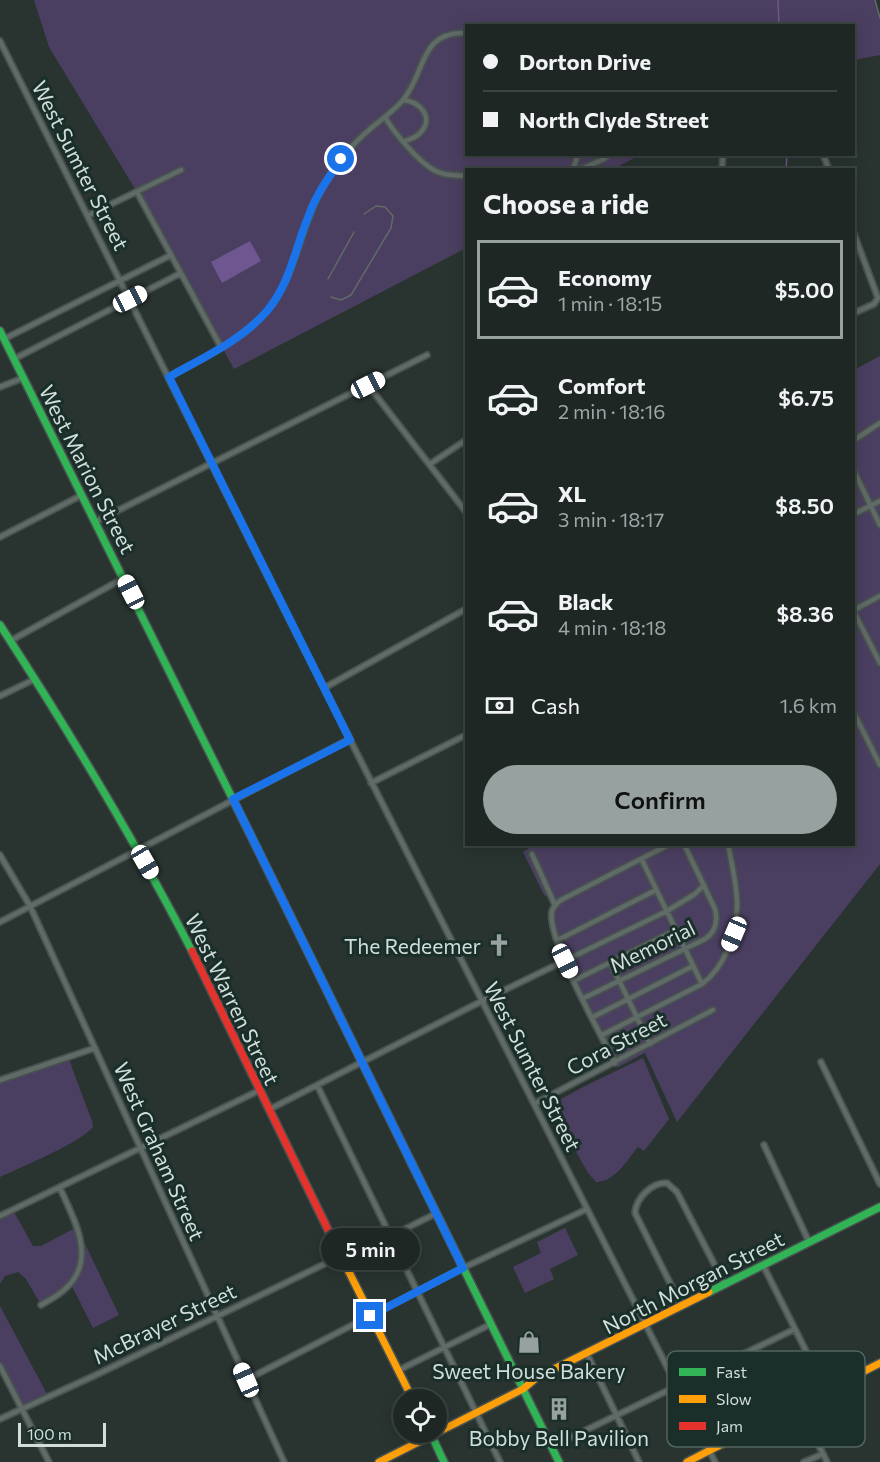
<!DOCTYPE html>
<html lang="en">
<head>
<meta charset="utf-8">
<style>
  :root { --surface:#1f2725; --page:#2c3332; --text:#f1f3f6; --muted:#a1a5a7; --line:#3c4442; --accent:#97a2a0 }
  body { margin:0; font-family:Commissioner,sans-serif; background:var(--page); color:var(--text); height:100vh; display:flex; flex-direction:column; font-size:22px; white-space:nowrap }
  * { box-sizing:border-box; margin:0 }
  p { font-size:20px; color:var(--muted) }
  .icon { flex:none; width:33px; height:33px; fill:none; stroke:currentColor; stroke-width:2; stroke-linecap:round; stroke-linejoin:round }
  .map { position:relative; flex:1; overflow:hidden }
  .panel { position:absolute; left:465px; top:168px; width:390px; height:678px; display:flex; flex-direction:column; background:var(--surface); border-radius:0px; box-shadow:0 3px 15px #0003,0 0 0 2px var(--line) }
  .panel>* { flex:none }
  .hud { position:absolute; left:465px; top:24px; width:390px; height:132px; border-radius:0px; box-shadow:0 3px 15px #0003,0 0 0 2px var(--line); display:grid; align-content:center; height:132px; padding:0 18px; background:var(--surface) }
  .controls { position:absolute; left:393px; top:1389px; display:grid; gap:12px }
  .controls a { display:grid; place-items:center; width:54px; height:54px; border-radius:50%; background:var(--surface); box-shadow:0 3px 15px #0003,0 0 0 2px var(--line); font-size:30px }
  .scale { position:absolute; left:18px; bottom:15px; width:88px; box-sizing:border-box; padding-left:6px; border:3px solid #d2dedb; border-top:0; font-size:16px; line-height:21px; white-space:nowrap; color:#d2dedb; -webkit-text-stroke:4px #1a2f2a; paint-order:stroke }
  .end { position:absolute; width:27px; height:27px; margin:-14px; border:8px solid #1a73e8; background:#fff; box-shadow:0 0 0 3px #fff }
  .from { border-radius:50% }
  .bubble { position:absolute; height:42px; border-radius:21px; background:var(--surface); box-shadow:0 3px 15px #0003,0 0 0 2px var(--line); font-size:20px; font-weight:600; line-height:42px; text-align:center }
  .car { position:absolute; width:18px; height:36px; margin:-18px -9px; border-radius:8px; box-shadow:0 0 4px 2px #0007; background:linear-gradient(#fff 24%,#345 0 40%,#fff 0 76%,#345 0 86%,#fff 0) }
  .hud b { display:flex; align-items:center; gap:21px; height:57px; font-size:22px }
  .hud b+b { border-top:2px solid var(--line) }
  .hud i { width:15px; height:15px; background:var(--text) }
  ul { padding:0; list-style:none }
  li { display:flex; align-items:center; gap:18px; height:99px; margin:0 12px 9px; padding:0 6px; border:3px solid transparent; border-radius:0px }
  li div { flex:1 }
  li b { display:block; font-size:22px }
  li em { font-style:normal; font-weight:600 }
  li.selected { border-color:var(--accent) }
  li>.icon { width:54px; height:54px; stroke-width:1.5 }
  h2 { padding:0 18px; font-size:27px; line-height:72px }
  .pay { display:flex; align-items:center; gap:15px; height:66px; padding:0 18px; font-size:22px }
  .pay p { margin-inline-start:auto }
  .action { display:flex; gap:12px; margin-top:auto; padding:12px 18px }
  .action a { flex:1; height:69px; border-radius:36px; background:var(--accent); color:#111; font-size:24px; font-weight:600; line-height:69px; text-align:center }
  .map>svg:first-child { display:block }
  .green { fill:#4b3f61 }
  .water { fill:#6e5791 }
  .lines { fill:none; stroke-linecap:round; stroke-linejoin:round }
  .stream { stroke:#6e5791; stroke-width:1.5 }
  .street-casing { stroke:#48524f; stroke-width:8 }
  .fast-casing { stroke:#48524f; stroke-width:10 }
  .slow-casing { stroke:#48524f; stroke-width:10 }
  .jam-casing { stroke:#48524f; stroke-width:10 }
  .street { stroke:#606a67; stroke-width:4.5 }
  .fast { stroke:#30b455; stroke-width:7 }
  .slow { stroke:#ff9f0a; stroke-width:7 }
  .jam { stroke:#e5322d; stroke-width:7 }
  .rail { stroke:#606a67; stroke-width:1.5 }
  .route { stroke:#1a73e8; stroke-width:8 }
  .labels { text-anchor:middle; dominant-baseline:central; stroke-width:6; stroke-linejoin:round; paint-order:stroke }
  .street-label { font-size:21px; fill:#d2dedb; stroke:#1a2f2a }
  .poi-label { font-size:21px; fill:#d2dedb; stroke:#1a2f2a }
  .key { fill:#1a2f2a; stroke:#51645f; stroke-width:1.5 }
  .key-label { font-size:16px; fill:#d2dedb }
</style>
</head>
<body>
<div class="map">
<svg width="880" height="1462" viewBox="0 0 880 1462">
  <rect width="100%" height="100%" fill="#293431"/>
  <!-- green -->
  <path class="green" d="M34 0H875L880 18V55L854 60V26H466V154L640 155 613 169 466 170V248L234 369 137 192 49 47Z
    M880 356V864L677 1122 645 1053 618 1067 565 961 553 925 552 898 544 895 523 852 535 844H854V370Z
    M71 1056 70 1061 72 1068 92 1121 93 1127C80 1143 21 1167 0 1177V1080Z
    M643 1058 669 1119 644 1151 638 1147C627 1160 615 1182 596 1182L588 1173 550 1105 585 1086Z
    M13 1210 33 1246H41L77 1227 119 1315 93 1328 71 1284 41 1305 26 1279 18 1272 5 1276 0 1284V1216Z
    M565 1228 578 1255 550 1269 554 1279 525 1293 513 1267 541 1253 537 1242Z
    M0 1306 48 1396 20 1408 0 1366Z"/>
  <!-- water -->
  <path class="water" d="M250 241 261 261 222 283 211 262Z"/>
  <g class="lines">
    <!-- stream -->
    <path class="stream" d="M778 0 779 26
      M786 170 787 154"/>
    <!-- street casing -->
    <g class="street-casing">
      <path id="street" d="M0 41 278 597 715 1462
        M385 117C394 133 422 166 438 172 447 176 457 175 466 176
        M403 142C409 139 416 138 420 133 435 118 420 101 403 100
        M823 154 829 170
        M573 170 578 154
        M579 170 604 159 610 154
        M722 170 723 154
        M137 192 221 347
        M89 215 181 170
        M854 234 878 298 874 304 854 313
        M4 339 171 255
        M14 359 181 273
        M169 377C202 358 241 341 267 311 297 275 300 227 323 187 335 166 350 146 369 130 380 120 393 112 403 100 426 73 419 31 466 33
        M368 385 466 512
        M0 387 23 378
        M854 440 880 423
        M430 464 466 440
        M854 471 880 525
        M854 514 880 501
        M95 522 427 355
        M0 537 82 495
        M854 610 880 596
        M854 612 880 663
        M10 641 124 578
        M324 688 466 609
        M0 696 35 679
        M854 713 880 765
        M371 783 466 735
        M532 854 555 905
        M0 855 30 906 284 1462
        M642 860 702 984
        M0 922 350 739
        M558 940 656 890
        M610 962 650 1044
        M575 980 676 930
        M584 998 705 939C716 932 718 922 715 909L684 844
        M593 1017 693 966
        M602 1035 702 984C714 975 721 965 727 951 744 910 736 886 728 844
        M821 1062 880 1184
        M615 1063C601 1034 546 938 552 911 554 906 557 903 561 900L670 844
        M0 1080 95 1048
        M317 1085 500 1462
        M534 1104 713 1010
        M270 1109 482 1001 667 911 695 894 704 885
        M764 1145 809 1242
        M0 1216 260 1090
        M343 1260 437 1213
        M763 1265 826 1391
        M41 1305C49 1300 58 1296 65 1289 98 1260 74 1220 60 1188
        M681 1305 635 1213C636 1198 652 1182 667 1183L677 1192 724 1283
        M587 1354 639 1462
        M0 1366 49 1462
        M399 1370 491 1324
        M246 1380 463 1268 587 1209
        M799 1405 827 1462
        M0 1419 98 1374 341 1256
        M551 1447 795 1329
        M804 1462 823 1454"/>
    </g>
    <!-- fast casing -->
    <g class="fast-casing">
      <path id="fast" d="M0 331 257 848
        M0 625C69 731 134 839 192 951
        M412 1164 559 1462
        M709 1292 880 1207
        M430 1432 444 1462"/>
    </g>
    <!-- slow casing -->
    <g class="slow-casing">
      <path id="slow" d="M335 1244 413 1400
        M379 1462 523 1389 536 1378 709 1292
        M687 1462 880 1363"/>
    </g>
    <!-- jam casing -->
    <g class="jam-casing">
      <path id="jam" d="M257 848 412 1164
        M192 951 335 1244"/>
    </g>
    <!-- street -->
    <use href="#street" class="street"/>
    <!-- fast -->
    <use href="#fast" class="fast"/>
    <!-- slow -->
    <use href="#slow" class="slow"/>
    <!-- jam -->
    <use href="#jam" class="jam"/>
    <!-- rail -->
    <path class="rail" d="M875 0 880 18
      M328 279 354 232
      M331 297 341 300 351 295 391 228 393 216 385 207 376 206 364 214"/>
  </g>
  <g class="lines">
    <!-- route -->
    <path class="route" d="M341 159C329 177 316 195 309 215 295 248 291 282 267 311 241 341 202 358 169 377L350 740 233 799 463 1268 370 1316"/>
  </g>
  <!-- icons -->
  <defs>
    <g id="church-bare" transform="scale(1.8)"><path d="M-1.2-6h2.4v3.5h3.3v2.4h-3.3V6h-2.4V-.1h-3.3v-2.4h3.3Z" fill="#97a2a0" stroke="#1a2f2a" stroke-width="2.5" paint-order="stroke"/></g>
    <g id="shop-bare" transform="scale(1.8)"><path d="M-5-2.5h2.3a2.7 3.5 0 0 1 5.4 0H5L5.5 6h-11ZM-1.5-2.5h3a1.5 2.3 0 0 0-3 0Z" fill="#97a2a0" stroke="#1a2f2a" stroke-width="2.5" paint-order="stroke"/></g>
    <g id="building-bare" transform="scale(1.8)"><path d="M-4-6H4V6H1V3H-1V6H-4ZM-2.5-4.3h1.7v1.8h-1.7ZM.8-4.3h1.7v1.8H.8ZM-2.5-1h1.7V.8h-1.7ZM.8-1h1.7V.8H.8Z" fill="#97a2a0" stroke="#1a2f2a" stroke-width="2.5" paint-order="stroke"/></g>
  </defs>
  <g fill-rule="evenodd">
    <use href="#church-bare" x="499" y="945"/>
    <use href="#shop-bare" x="529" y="1342"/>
    <use href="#building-bare" x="559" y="1409"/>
  </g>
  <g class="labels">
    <!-- street labels -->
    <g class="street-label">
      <text transform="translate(81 165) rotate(63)">West Sumter Street</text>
      <text transform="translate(88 469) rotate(63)">West Marion Street</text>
      <text transform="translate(652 946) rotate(-26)">Memorial</text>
      <text transform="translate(233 999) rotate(64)">West Warren Street</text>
      <text transform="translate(616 1043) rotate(-28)">Cora Street</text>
      <text transform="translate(533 1066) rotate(63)">West Sumter Street</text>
      <text transform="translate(160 1151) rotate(66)">West Graham Street</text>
      <text transform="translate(693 1282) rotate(-27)">North Morgan Street</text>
      <text transform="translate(164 1323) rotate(-26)">McBrayer Street</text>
    </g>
    <!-- poi labels -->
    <g class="poi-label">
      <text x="481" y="945" text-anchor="end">The Redeemer</text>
      <text x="529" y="1370">Sweet House Bakery</text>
      <text x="559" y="1437">Bobby Bell Pavilion</text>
    </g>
  </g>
  <!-- legend -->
  <rect x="667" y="1351" width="198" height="96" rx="9" class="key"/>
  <rect x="679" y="1368" width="27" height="8" fill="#30b455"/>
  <rect x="679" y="1395" width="27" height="8" fill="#ff9f0a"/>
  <rect x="679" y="1422" width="27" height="8" fill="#e5322d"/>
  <g class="key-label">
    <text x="716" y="1378">Fast</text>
    <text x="716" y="1405">Slow</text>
    <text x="716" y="1432">Jam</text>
  </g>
</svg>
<div class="controls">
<a><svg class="icon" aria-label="locate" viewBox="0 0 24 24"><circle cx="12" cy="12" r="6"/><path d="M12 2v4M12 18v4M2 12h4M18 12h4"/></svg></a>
</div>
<div class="scale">100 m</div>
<i class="end from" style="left:341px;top:159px"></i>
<i class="end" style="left:370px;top:1316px"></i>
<div class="bubble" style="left:321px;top:1228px;width:99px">5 min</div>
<i class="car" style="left:130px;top:299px;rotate:63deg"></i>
<i class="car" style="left:368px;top:385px;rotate:63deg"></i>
<i class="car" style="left:131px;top:592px;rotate:333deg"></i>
<i class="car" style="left:145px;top:862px;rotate:150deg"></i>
<i class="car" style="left:734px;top:934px;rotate:203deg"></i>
<i class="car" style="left:565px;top:961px;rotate:154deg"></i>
<i class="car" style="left:246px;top:1380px;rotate:336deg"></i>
<div class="hud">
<b><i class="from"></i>Dorton Drive</b>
<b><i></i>North Clyde Street</b>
</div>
<section class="panel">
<h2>Choose a ride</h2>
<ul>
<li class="selected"><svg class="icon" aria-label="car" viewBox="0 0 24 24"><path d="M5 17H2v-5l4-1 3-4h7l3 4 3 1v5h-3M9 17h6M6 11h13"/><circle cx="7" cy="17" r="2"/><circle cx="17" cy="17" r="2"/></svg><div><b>Economy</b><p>1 min · 18:15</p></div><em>$5.00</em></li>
<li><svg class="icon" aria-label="car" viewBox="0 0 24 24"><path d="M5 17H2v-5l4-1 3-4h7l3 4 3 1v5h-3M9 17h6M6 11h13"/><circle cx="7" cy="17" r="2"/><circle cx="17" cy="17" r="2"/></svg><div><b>Comfort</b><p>2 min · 18:16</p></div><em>$6.75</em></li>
<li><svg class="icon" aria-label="car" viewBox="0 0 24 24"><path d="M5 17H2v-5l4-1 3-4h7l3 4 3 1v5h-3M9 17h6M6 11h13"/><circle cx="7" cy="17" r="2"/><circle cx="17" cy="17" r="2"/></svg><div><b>XL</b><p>3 min · 18:17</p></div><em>$8.50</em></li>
<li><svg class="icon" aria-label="car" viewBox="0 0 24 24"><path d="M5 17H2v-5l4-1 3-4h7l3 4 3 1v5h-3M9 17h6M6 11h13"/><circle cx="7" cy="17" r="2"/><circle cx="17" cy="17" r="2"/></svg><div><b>Black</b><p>4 min · 18:18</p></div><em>$8.36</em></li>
</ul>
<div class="pay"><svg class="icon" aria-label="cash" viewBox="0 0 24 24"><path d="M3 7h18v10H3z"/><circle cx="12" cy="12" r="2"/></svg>Cash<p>1.6 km</p></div>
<div class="action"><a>Confirm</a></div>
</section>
</div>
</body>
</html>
